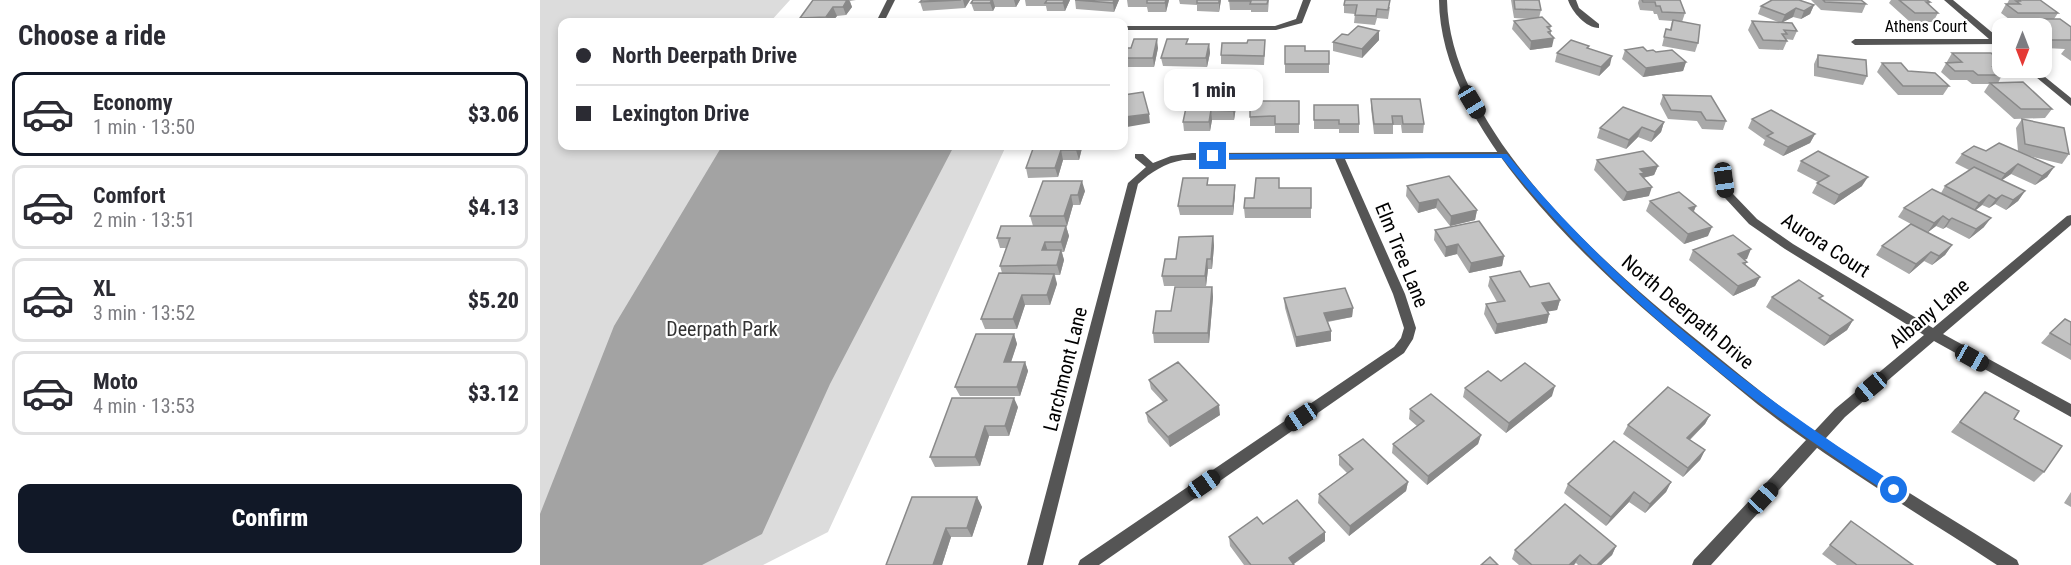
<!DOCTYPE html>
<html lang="en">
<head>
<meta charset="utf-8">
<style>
  :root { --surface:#fff; --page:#f2f2f3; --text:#2b2b33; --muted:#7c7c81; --line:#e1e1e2; --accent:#111827 }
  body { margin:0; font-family:"Roboto Condensed",sans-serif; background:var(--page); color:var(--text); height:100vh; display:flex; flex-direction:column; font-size:22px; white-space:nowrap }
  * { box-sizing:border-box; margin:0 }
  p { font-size:20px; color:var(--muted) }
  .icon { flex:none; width:33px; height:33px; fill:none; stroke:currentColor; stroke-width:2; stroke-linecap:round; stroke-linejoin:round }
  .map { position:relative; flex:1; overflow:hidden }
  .side { display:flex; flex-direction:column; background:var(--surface); width:540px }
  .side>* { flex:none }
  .hud { position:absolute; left:18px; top:18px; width:570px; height:132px; border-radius:12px; box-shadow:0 3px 9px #0003; display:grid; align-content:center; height:132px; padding:0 18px; background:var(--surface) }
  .needle { width:39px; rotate:180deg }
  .tools { position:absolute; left:1452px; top:18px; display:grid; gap:12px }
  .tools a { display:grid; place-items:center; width:60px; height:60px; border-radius:12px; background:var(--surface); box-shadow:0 3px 9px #0003; font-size:30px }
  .end { position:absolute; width:27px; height:27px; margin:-14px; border:8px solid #1a73e8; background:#fff; box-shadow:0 0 0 3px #fff }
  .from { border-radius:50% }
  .bubble { position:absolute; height:42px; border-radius:12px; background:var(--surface); box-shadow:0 3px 9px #0003; font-size:20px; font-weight:800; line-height:42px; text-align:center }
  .car { position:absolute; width:18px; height:36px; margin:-18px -9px; border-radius:8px; box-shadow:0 0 4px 2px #0007; background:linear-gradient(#222 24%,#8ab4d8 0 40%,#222 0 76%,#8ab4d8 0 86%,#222 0) }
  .hud b { display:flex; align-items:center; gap:21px; height:57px; font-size:22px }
  .hud b+b { border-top:2px solid var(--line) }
  .hud i { width:15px; height:15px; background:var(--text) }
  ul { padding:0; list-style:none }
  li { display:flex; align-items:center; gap:18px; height:84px; margin:0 12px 9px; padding:0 6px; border:3px solid var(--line); border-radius:12px }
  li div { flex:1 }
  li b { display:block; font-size:22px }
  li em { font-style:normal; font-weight:800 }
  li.on { border-color:var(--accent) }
  li>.icon { width:54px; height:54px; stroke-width:1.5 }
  h2 { padding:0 18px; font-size:27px; line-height:72px }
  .button { display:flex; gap:12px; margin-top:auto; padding:12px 18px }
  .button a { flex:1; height:69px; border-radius:12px; background:var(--accent); color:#fff; font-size:24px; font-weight:800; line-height:69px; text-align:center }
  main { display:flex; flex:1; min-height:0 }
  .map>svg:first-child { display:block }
  .green { fill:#dcdcdc }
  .water { fill:#a3a3a3 }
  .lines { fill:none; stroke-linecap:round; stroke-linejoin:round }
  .minor { fill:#555; fill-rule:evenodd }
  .tertiary { fill:#555; fill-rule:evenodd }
  .wall { fill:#a9a9a9 }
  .shaded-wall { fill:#898989 }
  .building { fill:#c4c4c4; stroke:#898989; stroke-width:1.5 }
  .route { fill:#1a73e8 }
  .labels { text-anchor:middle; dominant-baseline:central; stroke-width:4.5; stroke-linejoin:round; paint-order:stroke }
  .far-street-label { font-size:16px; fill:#000; stroke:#fff }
  .street-label { font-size:20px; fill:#000; stroke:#fff }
  .park-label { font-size:20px; fill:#333; stroke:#fff }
</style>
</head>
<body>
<main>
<section class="side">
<h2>Choose a ride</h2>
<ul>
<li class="on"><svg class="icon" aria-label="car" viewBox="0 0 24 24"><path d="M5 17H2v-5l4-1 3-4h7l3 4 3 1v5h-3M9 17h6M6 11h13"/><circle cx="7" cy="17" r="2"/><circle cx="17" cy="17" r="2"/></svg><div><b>Economy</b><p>1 min · 13:50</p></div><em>$3.06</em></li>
<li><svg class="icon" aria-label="car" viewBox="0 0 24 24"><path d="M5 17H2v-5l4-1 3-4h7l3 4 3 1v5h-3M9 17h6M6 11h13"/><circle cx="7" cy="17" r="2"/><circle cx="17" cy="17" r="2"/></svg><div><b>Comfort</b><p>2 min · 13:51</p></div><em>$4.13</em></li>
<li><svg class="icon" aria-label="car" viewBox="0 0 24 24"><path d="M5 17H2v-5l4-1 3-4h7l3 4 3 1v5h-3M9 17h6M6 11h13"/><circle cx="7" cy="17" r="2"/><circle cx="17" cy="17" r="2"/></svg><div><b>XL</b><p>3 min · 13:52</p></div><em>$5.20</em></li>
<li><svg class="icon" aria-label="car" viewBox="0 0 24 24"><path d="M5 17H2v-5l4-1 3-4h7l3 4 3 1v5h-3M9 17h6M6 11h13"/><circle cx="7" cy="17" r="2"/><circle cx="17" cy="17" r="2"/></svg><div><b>Moto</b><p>4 min · 13:53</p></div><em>$3.12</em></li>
</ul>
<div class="button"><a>Confirm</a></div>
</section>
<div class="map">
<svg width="1531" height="565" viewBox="0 0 1531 565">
  <rect width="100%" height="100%" fill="#fff"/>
  <!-- green -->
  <path class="green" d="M0 0H250L230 22H22V146H466L288 532 223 565H0Z"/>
  <!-- water -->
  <path class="water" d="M182 146H414L290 384 222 534 162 565H0V514L74 326Z"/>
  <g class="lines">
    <!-- minor -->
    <path class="minor" d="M347 0H355L344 22H336Z
      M763 0H771L762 23 736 30H584V26H735L756 19Z
      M1028 0H1036L1039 8 1059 24V28C1046 28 1032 12 1028 0Z
      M1404 0H1413L1460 39 1462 42 1461 44 1315 45 1311 42 1315 39H1449Z
      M1485 68H1494L1531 98V106Z
      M965 152 970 155 969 157 805 159 865 294 876 328 873 339 864 353 559 565H538L540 560 854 347 861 338 864 328 853 294 795 159 643 160C625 163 611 172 598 184L503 565H487L588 183 606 167 595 158V154H603L613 163 631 156 652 153Z
      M1183 165 1188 168 1193 194 1217 219 1253 244 1393 328 1527 216 1531 215V225L1403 334 1531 404V417L1394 341 1305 417 1171 565H1152L1154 560 1295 409 1384 335 1245 249 1209 224 1185 198 1180 186 1178 168Z"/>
    <!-- tertiary -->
    <path class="tertiary" d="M899 0H907C910 132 1067 267 1162 344 1196 372 1230 400 1266 425 1334 473 1406 515 1477 560L1479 565H1457C1390 521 1321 480 1256 433 1220 408 1187 379 1153 351 1058 272 900 132 899 0Z"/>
  </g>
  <!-- wall -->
  <path class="wall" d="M273 0H316L310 1 312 7 306 15 297 16 292 22H262L260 18Z
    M382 0H430L425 8 383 11 380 2Z
    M433 0H480L476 7H455L453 11H434L431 3Z
    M485 0H530L525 11H507L506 6H486Z
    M535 0H579L574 12 536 9Z
    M587 0H629L626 12H608L607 7H588Z
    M639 0H681L679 12 657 11V5L640 4Z
    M689 0H729L728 12H711V10H690Z
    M971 0H999L1001 10 999 18 1011 26 1010 30 1011 31V34L1012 47 990 50 972 29 974 21 991 19 974 18Z
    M1099 0H1140L1145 13 1142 22 1158 43 1155 52 1122 46 1126 29 1130 30 1132 21 1119 20 1117 14H1114L1113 11 1100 10 1098 3Z
    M1271 0H1321L1326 4 1322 13 1281 10Z
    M1351 0H1387L1390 2 1389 5 1398 13 1393 22H1370L1349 3Z
    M1469 0H1500L1518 13 1514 19 1531 27V61L1521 54 1525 49 1505 48 1502 45V28H1488L1487 27 1490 22H1473L1461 13 1466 4H1468H1467Z
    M804 5 850 7 848 19 837 18 835 25 814 23 815 14 804 13Z
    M1274 5 1270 14 1261 19 1253 17 1243 22 1257 31 1253 40 1245 39 1247 41 1243 50 1219 49 1208 30 1212 21 1238 22 1218 14 1221 6Z
    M839 31V40L822 58 793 51V42L808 35Z
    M648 44H669L670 53 667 67 623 66 621 58Z
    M745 46 765 51 789 64V73H745Z
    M584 48H618L614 67H584Z
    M725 49 724 65 681 64V55Z
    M1048 49 1070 65 1059 76 1015 62 1017 53Z
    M1085 50 1107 51 1116 52 1146 62 1143 71 1103 77 1082 59Z
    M1412 53 1462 63V66L1459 72 1462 75 1458 83 1512 109 1505 118 1474 119 1444 92 1449 84H1432L1427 80H1410L1401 72Z
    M1278 55 1327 76 1323 85 1274 76V64Z
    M1342 63 1368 71 1409 86 1403 95H1358L1337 72Z
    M1123 95 1186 121 1183 130 1162 129 1157 121 1128 119 1120 104Z
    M648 98 696 107 694 120H672L670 131H644L643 122Z
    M831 99 884 124 883 133H862L861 125H853V134H834L831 108Z
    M759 101V133H735V126H710V117Z
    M774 105 819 124V133H799V129H774Z
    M1212 119 1275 134 1270 143 1243 156 1223 145 1225 140 1208 128Z
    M1482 119 1529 154 1522 164 1489 156 1514 167 1507 177 1495 185 1471 174 1462 180 1485 191 1478 201 1466 210 1455 204 1449 208 1442 205 1436 210 1444 227 1429 239 1406 227 1403 229 1396 226 1388 232 1412 245 1405 255 1392 265 1384 261 1369 274 1336 255 1342 246 1371 224 1358 217 1364 208 1401 193 1405 186 1429 170 1415 163 1422 154 1446 151H1478L1476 128Z
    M1124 122 1121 132 1111 142 1098 137 1086 149 1057 138 1060 128Z
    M494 146 542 148 539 160H523L518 177 488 178 486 168Z
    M1057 160 1118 166 1114 175 1103 178 1109 196 1083 201 1054 170Z
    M1261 161 1322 186 1294 205 1272 193 1278 182 1257 171Z
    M503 181 545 191 540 205H533L527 226H493L490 216Z
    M867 186 937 210 935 220 910 226 896 208 878 213 866 196Z
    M739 188H771V218H705L704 208 714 198Z
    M695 194 693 215H640L638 206Z
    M1110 201 1156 206 1154 211 1168 236 1144 244 1106 211Z
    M526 226 529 236 524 252H522L524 260 520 275H515L517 284 510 305H485L477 329H445L441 319 462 273 460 266 466 248H460L457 238Z
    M895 230 964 256 962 266 929 273 917 254 905 257 894 240Z
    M673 236 674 246 672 269H668L666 286H624L622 276 636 259Z
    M1153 250 1207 259H1204L1207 262 1205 265 1220 277 1215 286 1193 296 1149 260Z
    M950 277 990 287 1020 300 1017 310 1008 311 1009 314 1007 323 955 334 944 314 946 304 957 302 948 286Z
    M672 287 673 297 669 343H614L613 333Z
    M1232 297 1280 299 1313 320 1307 330 1284 346 1226 307Z
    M744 298 813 308 812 317 788 322 791 331V341L756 347 745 308Z
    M1531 322V360L1501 343 1510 333Z
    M474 334 477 344 471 362H485L488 371 480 396H420L415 387Z
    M609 380 680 415 630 447 608 422 606 413 623 402 611 389Z
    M961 381 1012 396 966 433 923 397 925 388Z
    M1437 401 1474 419 1504 472 1494 482 1411 432Z
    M478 407 469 436H449L440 466 395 467 390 457Z
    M870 409 941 435 938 444 887 485 852 453 853 444 877 426 869 419Z
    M1170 415 1165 424 1150 440 1165 450 1160 460 1143 477 1083 434 1088 425Z
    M799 455 868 482 866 491 809 536 778 503 779 494 807 473 799 465Z
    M1131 482 1126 492 1105 513 1089 502 1066 526 1024 493 1028 484Z
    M1531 492V507L1524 503Z
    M437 497 442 507 432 537H411L402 565H346Z
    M1311 521 1373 565H1297L1282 554Z
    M723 524 785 541 754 564V565H704L690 546 689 537Z
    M1076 546 1072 555 1061 565H1038L1036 563 1034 565H979L972 559 975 550Z"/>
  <!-- shaded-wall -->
  <path class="shaded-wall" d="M307 0H309L312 7 306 15 303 7Z
    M423 0H430L425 8Z
    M452 0H453L455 7 453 11 450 3Z
    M474 0H480L476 7Z
    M524 0H530L525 11 523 3Z
    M574 0H579L574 12 573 3Z
    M626 0H629L626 12 625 3Z
    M679 0H681L679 12Z
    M1274 5 1270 14 1261 19 1264 11Z
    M293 7 297 16 292 22H289L286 17Z
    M1256 8 1253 17 1241 23 1245 15Z
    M839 31V40L822 58V49Z
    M1014 38 1012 47 990 50 991 41Z
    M617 39 618 48 614 67 613 58Z
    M669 44 670 53 667 67 666 58Z
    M1072 56 1070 65 1059 76 1061 67Z
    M1146 62 1143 71 1103 77 1106 68Z
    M695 98 696 107 694 120 693 111Z
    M671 110 672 120 670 131 669 122Z
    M584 111 586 120H584Z
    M609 114 610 123 587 127 585 117Z
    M1124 122 1121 132 1111 142 1115 132Z
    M1102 127 1098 137 1086 149 1089 140Z
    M1275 134 1270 143 1243 156 1248 147Z
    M538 146H541L542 148 539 160 536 150Z
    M521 150 523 160 518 177 515 168Z
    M1478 164 1471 174 1458 183 1465 174Z
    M1118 166 1114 175 1102 178 1100 183V169Z
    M1514 167 1507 177 1495 185 1502 176Z
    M1328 177 1322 186 1294 205 1299 195Z
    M542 181 545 191 540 205 538 195Z
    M695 185V194L693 215V206Z
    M1112 187 1109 196 1083 201 1087 192Z
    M1485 191 1478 201 1466 210 1473 200Z
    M531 195 533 205 527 226 524 216Z
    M1449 195 1442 205 1432 213 1439 203Z
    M1462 195 1455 204 1449 208 1456 199Z
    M898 199 896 208 878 213 879 203Z
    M1156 206 1152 215 1149 208Z
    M937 210 935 220 910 226 911 216Z
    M1403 216 1396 226 1387 233 1394 223Z
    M1412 218 1406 227 1403 229 1409 220Z
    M1451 218 1444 227 1429 239 1436 229Z
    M526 226 529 236 524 252 521 242Z
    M1172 227 1168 236 1144 244 1148 234Z
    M673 236 674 246 672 269 671 259Z
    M505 242 508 252 502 250Z
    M918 244 917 254 905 257 906 247Z
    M1412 245 1405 255 1392 265 1399 256Z
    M1211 249 1207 259 1193 264 1198 254Z
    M521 250 524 260 520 275 517 265Z
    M1391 252 1384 261 1369 274 1376 264Z
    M964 256 962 266 929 273 931 263Z
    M667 259 668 269 666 286 665 276Z
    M514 274 517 284 510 305 507 295Z
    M1220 277 1215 286 1193 296 1198 286Z
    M672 287 673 297 669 343 668 333Z
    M482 295 485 305 477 329 473 319Z
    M1020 300 1017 310 1000 313 1002 303Z
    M813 308 812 317 784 322V313Z
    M1009 314 1007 323 955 334 957 324Z
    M1313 320 1307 330 1284 346 1290 336Z
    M791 331V341L756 347V337Z
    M474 334 477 344 468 371 464 362Z
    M485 362 488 371 480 396 477 387Z
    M1015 386 1012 396 966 433 969 423Z
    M474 398 478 407 469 436 465 426Z
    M679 405 680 415 630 447 628 437Z
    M1170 415 1165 424 1142 447 1147 438Z
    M445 426 449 436 440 466 435 457Z
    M941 435 938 444 887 485 888 476Z
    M1165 450 1160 460 1143 477 1148 468Z
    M868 482 866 491 809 536 810 526Z
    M1131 482 1126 492 1105 513 1110 504Z
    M1094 492 1089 502 1066 526 1071 517Z
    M437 497 442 507 432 537 427 528Z
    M406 528 411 537 402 565H393Z
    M785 532V541L752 565 749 558Z
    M1076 546 1072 555 1061 565H1057Z
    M1040 555 1034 565H1029Z"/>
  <!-- building -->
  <path class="building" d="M273 0H307L303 7H293L286 17 260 18Z
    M382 0H421L380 2Z
    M433 0H452L450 3H431Z
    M507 0H524L523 3H505Z
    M535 0H574L573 3Z
    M607 0H626L625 3H607Z
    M657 0H679V3H657Z
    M689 0H728L727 4H710L711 1H689Z
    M805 0H850L848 10 837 9 836 16 815 15 817 5H804Z
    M974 0H999L1001 10 975 9Z
    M1102 0H1140L1145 13 1122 12 1120 6H1116L1115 2H1103Z
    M1232 0H1259L1274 5 1264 11 1256 8 1245 15 1221 6Z
    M1283 0H1321L1326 4 1285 2Z
    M1359 0H1387L1390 2H1386L1398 13H1375Z
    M1479 0H1500L1518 13H1478L1466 4H1480L1476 1H1480Z
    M1002 17 1011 26 1007 27 1011 31 1008 32 1014 38 991 41 974 21Z
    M1493 19H1520L1531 27V40H1511L1502 32V30H1508Z
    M1133 20 1160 25 1158 43 1124 37 1126 29 1131 30Z
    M1212 21 1252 23 1257 31 1244 30 1247 34H1242L1247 41 1223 40Z
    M818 26 839 31 822 49 793 42 802 34 808 35Z
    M594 39H617L613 58H584V48H591Z
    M627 39H648L646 44H669L666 58H621Z
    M708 40H725L724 56 681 55 682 43H707Z
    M1031 40 1049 46 1047 48 1072 56 1061 67 1017 53Z
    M745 46H765V51H789V64H745Z
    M1103 47 1107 51 1113 50 1116 52 1132 50 1146 62 1106 68 1085 50Z
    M1412 53H1451L1462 63V64H1456L1459 67H1453L1462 75H1438L1433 71H1415L1406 63 1422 62Z
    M1278 55 1326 60 1327 76 1278 67Z
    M1342 63H1361L1368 71 1395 73 1409 86H1363Z
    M1483 82 1512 109H1481L1450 83Z
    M603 92 609 114 585 117 584 111V95Z
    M1123 95 1171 96 1186 121 1166 120 1161 112 1131 110Z
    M648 98H695L693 111 671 110 669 122H643Z
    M831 99H880L884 124H863L862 116H852L853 124H834Z
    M710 101H759V124H735V116L710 117Z
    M774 105H818L819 124H799V120H774Z
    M1083 107 1124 122 1115 132 1102 127 1089 140 1060 128Z
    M1231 110 1275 134 1248 147 1227 136 1233 133 1212 119Z
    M1482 119 1524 128 1529 154 1485 144Z
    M1459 143 1514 167 1502 176 1478 164 1465 174 1422 154 1434 146 1446 151Z
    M494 146H538L536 150H521L515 168H486Z
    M1103 151 1118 166 1100 169 1104 173 1100 174 1112 187 1087 192 1057 160Z
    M1278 151 1328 177 1299 195 1277 183 1289 176 1261 161Z
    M1434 167 1485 191 1473 200 1462 195 1456 199 1449 195 1439 203 1405 186Z
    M909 176 937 210 911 216 898 199 879 203 867 186Z
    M643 178H668L667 185H695L693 206H638Z
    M716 178H739V188H771V208H704L705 198H714Z
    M503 181H542L538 195H531L524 216H490Z
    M1392 189 1451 218 1436 229 1412 218 1409 220 1403 216 1394 223 1364 208Z
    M1139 192 1156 206 1149 208 1172 227 1148 234 1110 201Z
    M939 221 964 256 931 263 918 244 906 247 895 230Z
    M1371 224 1412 245 1399 256 1391 252 1376 264 1342 246Z
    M461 226H526L521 242H505L502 250H521L517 265 460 266 470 238H457Z
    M1193 235 1211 249 1198 254 1207 262 1203 263 1220 277 1198 286 1153 250Z
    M673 236 671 259H667L665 276H622L625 259H636L639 237Z
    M980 271 990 287 1009 283 1020 300 1002 303 1009 314 957 324 946 304 965 301 950 277Z
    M459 273 514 274 507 295H482L473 319H441Z
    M1259 280 1283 296 1279 298 1313 320 1290 336 1232 297Z
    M635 287H672L668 333H613L616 311H631Z
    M805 288 813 308 784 313 791 331 756 337 744 298Z
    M1525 319 1531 322V345L1510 333Z
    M436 334H474L464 362H485L477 387H415Z
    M638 362 679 405 628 437 606 413 627 400 609 380Z
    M985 363 1015 386 969 423 925 388 948 371 961 381Z
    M1128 387 1170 415 1147 438 1165 450 1148 468 1088 425Z
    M1445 392 1479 411 1474 419 1522 446 1504 472 1420 422Z
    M891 394 941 435 888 476 853 444 884 421 870 409Z
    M412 398H474L465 426H445L435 457H390Z
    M823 439 868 482 810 526 779 494 813 469 799 455Z
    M1074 441 1131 482 1110 504 1094 492 1071 517 1028 484Z
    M372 497H437L427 528H406L393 565H346Z
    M757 500 785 532 749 558 754 565H711L689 537 717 517 723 524Z
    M1025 504 1076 546 1057 565H1052L1040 555 1029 565H992L975 550Z
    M1311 521 1373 565H1317L1290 545Z
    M950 557 958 565H941Z"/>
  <!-- route -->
  <path class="route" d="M967 154C1076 288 1213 394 1359 486V494H1350C1206 401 1070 293 962 158L673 159 669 156 673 154Z"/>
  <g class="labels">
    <!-- far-street labels -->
    <g class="far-street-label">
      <text x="1386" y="26">Athens Court</text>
    </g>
    <!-- street labels -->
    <g class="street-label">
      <text transform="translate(1286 245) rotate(33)">Aurora Court</text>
      <text transform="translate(862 255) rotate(68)">Elm Tree Lane</text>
      <text transform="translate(1148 312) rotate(40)">North Deerpath Drive</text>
      <text transform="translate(1389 313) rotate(-40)">Albany Lane</text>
      <text transform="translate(525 369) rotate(-76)">Larchmont Lane</text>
    </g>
    <!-- park labels -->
    <g class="park-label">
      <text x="182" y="329">Deerpath Park</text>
    </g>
  </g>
</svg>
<div class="tools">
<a><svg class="needle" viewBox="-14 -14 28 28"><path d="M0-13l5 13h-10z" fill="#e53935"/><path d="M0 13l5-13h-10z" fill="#7c7c81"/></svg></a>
</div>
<i class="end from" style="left:1354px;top:490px"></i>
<i class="end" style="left:673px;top:156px"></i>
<div class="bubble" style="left:624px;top:69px;width:99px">1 min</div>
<i class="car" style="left:932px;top:102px;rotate:149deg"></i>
<i class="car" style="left:1184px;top:180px;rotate:172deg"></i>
<i class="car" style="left:1432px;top:358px;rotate:119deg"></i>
<i class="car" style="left:1331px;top:387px;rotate:230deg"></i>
<i class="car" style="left:761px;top:417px;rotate:236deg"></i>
<i class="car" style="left:664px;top:484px;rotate:55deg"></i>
<i class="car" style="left:1223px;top:498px;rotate:43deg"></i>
<div class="hud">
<b><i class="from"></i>North Deerpath Drive</b>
<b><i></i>Lexington Drive</b>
</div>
</div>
</main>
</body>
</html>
